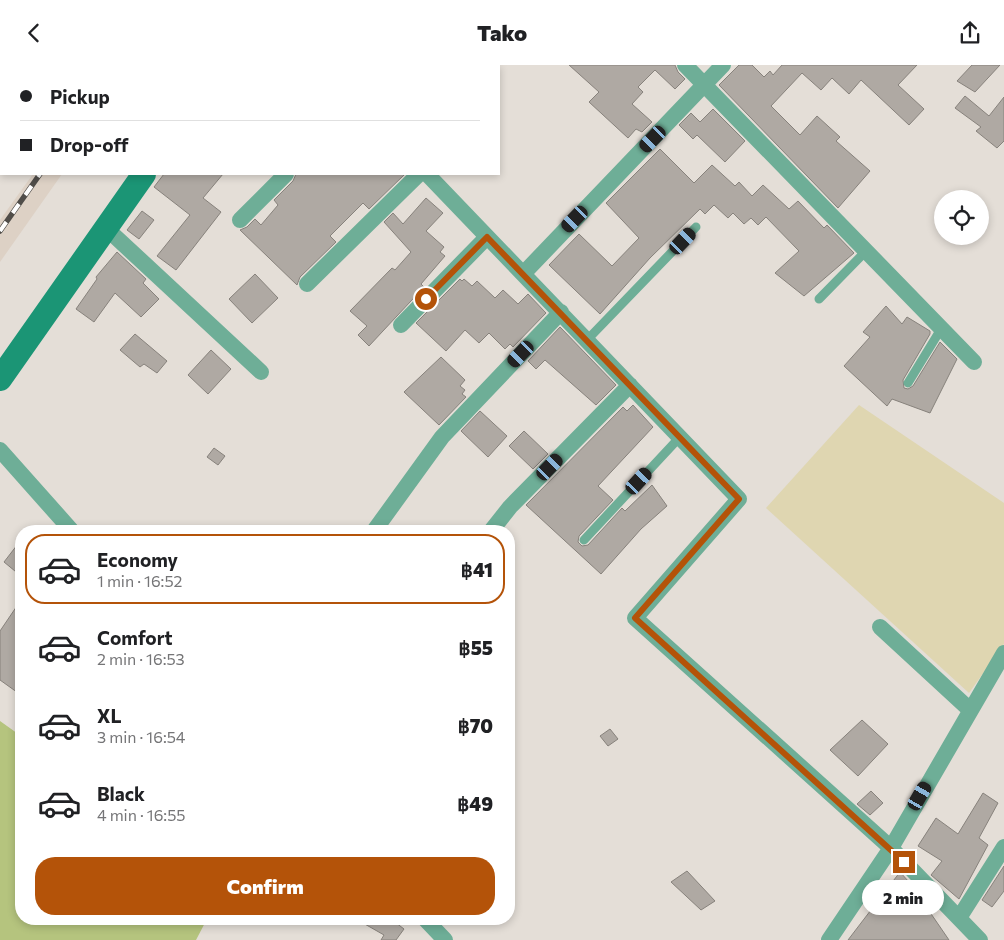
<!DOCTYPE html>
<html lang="en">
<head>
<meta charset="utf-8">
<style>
  :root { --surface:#fff; --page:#f2f2f2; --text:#202124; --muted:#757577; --line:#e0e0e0; --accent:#b45309 }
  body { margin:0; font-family:Commissioner,sans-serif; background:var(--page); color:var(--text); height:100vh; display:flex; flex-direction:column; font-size:19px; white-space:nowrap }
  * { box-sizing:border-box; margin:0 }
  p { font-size:16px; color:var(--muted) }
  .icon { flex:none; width:28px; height:28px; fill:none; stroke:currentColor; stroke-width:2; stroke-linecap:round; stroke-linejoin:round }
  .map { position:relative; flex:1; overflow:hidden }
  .side { position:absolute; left:15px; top:460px; width:500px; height:400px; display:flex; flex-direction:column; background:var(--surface); border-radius:20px; box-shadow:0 2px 8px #0003 }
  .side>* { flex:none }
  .guide { position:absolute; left:0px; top:0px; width:500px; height:110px; box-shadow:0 2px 8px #0003; display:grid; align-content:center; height:110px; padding:0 20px; background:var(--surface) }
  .fabs { position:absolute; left:934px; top:125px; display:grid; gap:10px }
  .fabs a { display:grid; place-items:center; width:55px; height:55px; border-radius:50%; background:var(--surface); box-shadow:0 2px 8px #0003; font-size:25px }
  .end { position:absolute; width:22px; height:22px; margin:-11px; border:6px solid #b45309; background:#fff; box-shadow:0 0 0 2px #fff }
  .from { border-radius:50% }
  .bubble { position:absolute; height:35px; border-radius:18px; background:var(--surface); box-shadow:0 2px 8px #0003; font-size:16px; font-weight:800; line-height:35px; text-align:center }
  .car { position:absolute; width:15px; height:30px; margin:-15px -8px; border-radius:6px; box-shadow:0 0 4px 1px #0007; background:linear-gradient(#222 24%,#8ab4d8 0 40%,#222 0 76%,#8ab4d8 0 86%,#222 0) }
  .guide b { display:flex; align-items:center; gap:18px; height:48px; font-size:19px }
  .guide b+b { border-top:1px solid var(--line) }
  .guide i { width:12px; height:12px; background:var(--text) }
  ul { padding:9px 0 0; list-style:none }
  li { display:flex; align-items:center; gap:15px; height:70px; margin:0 10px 8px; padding:0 10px; border:2px solid transparent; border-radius:20px }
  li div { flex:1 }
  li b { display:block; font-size:19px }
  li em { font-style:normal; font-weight:800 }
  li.on { border-color:var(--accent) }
  li>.icon { width:45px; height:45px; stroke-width:1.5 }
  .cta { display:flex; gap:10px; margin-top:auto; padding:10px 20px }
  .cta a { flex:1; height:58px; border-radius:20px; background:var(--accent); color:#fff; font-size:20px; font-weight:800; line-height:58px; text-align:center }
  header { display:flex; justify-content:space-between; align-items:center; height:65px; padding:0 20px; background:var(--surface); font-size:22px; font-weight:800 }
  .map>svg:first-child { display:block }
  .built { fill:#ddd1c5 }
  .green { fill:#b5c47e }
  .sand { fill:#dfd6b1 }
  .building { fill:#afa9a3; stroke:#87827c }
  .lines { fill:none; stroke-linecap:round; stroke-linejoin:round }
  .lane { stroke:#6eae97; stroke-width:9 }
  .street { stroke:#6eae97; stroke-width:16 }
  .secondary { stroke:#1b9575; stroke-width:24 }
  .rail-casing { stroke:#504d49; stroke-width:5.5 }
  .rail { stroke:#fff; stroke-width:4; stroke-dasharray:11; stroke-linecap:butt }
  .route { stroke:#b45309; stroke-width:6 }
</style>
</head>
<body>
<header><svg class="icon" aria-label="back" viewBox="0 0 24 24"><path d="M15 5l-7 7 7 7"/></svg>Tako<svg class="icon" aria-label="share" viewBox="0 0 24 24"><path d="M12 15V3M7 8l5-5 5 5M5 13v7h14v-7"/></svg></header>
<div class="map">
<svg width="1004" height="875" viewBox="0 0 1004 875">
  <rect width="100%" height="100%" fill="#e4ded7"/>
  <!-- built -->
  <path class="built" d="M33 109H62L0 197V155Z"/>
  <!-- green -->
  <path class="green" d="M0 656 21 671V854H207L196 875H0Z"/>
  <!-- sand -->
  <path class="sand" d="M859 340 1004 438V579L969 628 766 443Z"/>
  <!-- building -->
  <path class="building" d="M569 0H675L678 7 685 14 675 24 655 5 638 22 643 27 632 39 652 57 642 67 636 64 628 73 589 37 599 27Z
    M739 0H752L764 12 770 6 773 10 782 0H917L898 20 924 44 909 60 861 15 849 29 832 13 821 25 802 8 771 41 800 70 817 51 840 72 836 76 870 106 838 143 719 20Z
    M972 0H1000L975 27 957 16Z
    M965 31 989 51 1004 32V76L997 83 976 66 981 62 955 43Z
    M713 44 745 76 725 97 697 70 693 74 679 60 691 48 700 57Z
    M660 84 694 118 712 100 735 121 739 117 752 131 763 120 789 144 798 136 824 163 827 160 854 188 804 231 775 208 799 186 766 152 758 160 751 153 744 159 733 148 728 153 714 140 705 149 700 144 650 193 600 249 549 200 579 169 612 201 639 173 606 138Z
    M164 109H223L203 133 221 147 176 205 157 191 190 150 154 122Z
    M296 109H405L369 144 363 138 330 171 336 177 300 212 297 220 240 165 247 162 255 154 261 160 278 140 274 135 293 116Z
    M426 133 443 148 426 166 444 182 440 187 445 191 421 219 424 222 369 281 358 270 367 261 350 246 392 203 395 205 411 187 384 157 393 148 403 159Z
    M142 146 154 155 139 174 127 165Z
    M117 187 146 214 143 218 159 234 141 252 115 228 94 257 76 244 97 214 96 212Z
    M255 209 278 233 252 258 229 234Z
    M460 214 462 216 464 214 472 221 477 216 495 233 503 225 518 239 528 229 546 248 513 282 510 279 505 284 489 268 479 278 465 265 446 286 416 258Z
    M886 241 902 259 907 252 930 266V269L903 315 904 323 908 324 913 321 940 277 957 294 930 348 892 334 887 341 844 301 870 272 863 267Z
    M560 262 616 320 596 340 545 295 536 304 528 296Z
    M135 269 167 296 157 308 144 299 140 302 120 285Z
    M211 285 231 304 208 329 188 310Z
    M441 292 465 315 460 321 465 325 462 329 466 332 439 360 404 327Z
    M633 340 653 362 598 421 613 435 579 471 578 477 582 481 588 480 622 443 625 446 652 420 667 441 641 464 601 509 526 440 623 342 627 346Z
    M480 346 507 371 488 392 461 366Z
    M524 366 548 389 533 404 509 381Z
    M214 383 225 391 218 400 207 392Z
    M21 475V511L4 497Z
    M21 535V630L0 615V566Z
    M862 655 888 679 858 711 830 685Z
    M610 664 618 674 608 681 600 671Z
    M871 726 883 738 870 750 857 739Z
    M983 728 998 738 979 773 988 780 959 834 931 810 942 796 918 781 936 753 958 769Z
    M1004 801V826L992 842 982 835Z
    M687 806 715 836 701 845 671 817Z
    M900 807 927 837 925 840 949 875H848Z
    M356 854H391L404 864 396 875H381L384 870Z"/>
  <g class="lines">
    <!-- lane -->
    <path class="lane" d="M819 234 867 185
      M587 275 696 162
      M908 318 941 264
      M584 475 679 373"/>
    <!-- street -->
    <path class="street" d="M323 0 324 1
      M685 0 974 297
      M15 1 16 0
      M427 109 739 434 635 553 891 783 980 875
      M240 155 286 109
      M106 163 261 307
      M523 209 723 0
      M307 219 419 109
      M401 260 487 172
      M0 385 72 466
      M374 466 442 372 561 247
      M491 466 510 442 630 320
      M880 562 969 644
      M959 853 1004 782
      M425 854 445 875
      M829 875 891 783 1004 588"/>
    <!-- secondary -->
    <path class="secondary" d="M219 1 220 0
      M0 314 144 109"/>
    <!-- rail casing -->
    <g class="rail-casing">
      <path id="rail" d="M117 1 118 0
        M0 166 40 109"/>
    </g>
    <!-- rail -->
    <use href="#rail" class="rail"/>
  </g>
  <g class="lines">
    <!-- route -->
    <path class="route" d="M426 234 487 172 739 434 635 553 904 797"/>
  </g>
</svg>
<div class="fabs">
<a><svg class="icon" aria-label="locate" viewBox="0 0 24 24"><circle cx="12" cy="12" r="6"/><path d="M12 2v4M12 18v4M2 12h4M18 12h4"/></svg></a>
</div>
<i class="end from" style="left:426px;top:234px"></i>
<i class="end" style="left:904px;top:797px"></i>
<div class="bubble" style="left:862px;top:815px;width:82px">2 min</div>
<i class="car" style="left:653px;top:74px;rotate:224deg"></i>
<i class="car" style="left:575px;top:154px;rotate:224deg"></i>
<i class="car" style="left:683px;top:176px;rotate:44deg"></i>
<i class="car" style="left:521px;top:289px;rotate:224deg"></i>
<i class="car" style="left:550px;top:402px;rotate:44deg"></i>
<i class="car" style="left:639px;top:416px;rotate:43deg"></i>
<i class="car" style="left:920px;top:731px;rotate:30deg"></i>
<div class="guide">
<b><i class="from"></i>Pickup</b>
<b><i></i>Drop-off</b>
</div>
<section class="side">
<ul>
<li class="on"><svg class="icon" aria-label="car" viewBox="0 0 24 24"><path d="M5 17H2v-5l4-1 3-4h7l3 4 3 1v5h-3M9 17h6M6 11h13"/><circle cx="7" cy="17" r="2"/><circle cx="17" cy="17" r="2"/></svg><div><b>Economy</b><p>1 min · 16:52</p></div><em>฿41</em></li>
<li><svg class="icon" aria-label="car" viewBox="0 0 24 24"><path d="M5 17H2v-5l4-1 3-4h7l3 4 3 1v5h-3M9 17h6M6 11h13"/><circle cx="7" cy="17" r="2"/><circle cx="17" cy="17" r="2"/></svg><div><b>Comfort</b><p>2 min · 16:53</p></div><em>฿55</em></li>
<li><svg class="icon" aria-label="car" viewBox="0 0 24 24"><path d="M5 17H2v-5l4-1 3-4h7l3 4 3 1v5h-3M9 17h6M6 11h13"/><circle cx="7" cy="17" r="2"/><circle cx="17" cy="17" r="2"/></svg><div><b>XL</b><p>3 min · 16:54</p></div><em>฿70</em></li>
<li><svg class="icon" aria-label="car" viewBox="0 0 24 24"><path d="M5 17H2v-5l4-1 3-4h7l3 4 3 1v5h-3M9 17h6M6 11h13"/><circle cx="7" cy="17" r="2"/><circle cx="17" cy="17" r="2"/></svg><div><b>Black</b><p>4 min · 16:55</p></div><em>฿49</em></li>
</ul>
<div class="cta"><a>Confirm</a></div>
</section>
</div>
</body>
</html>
